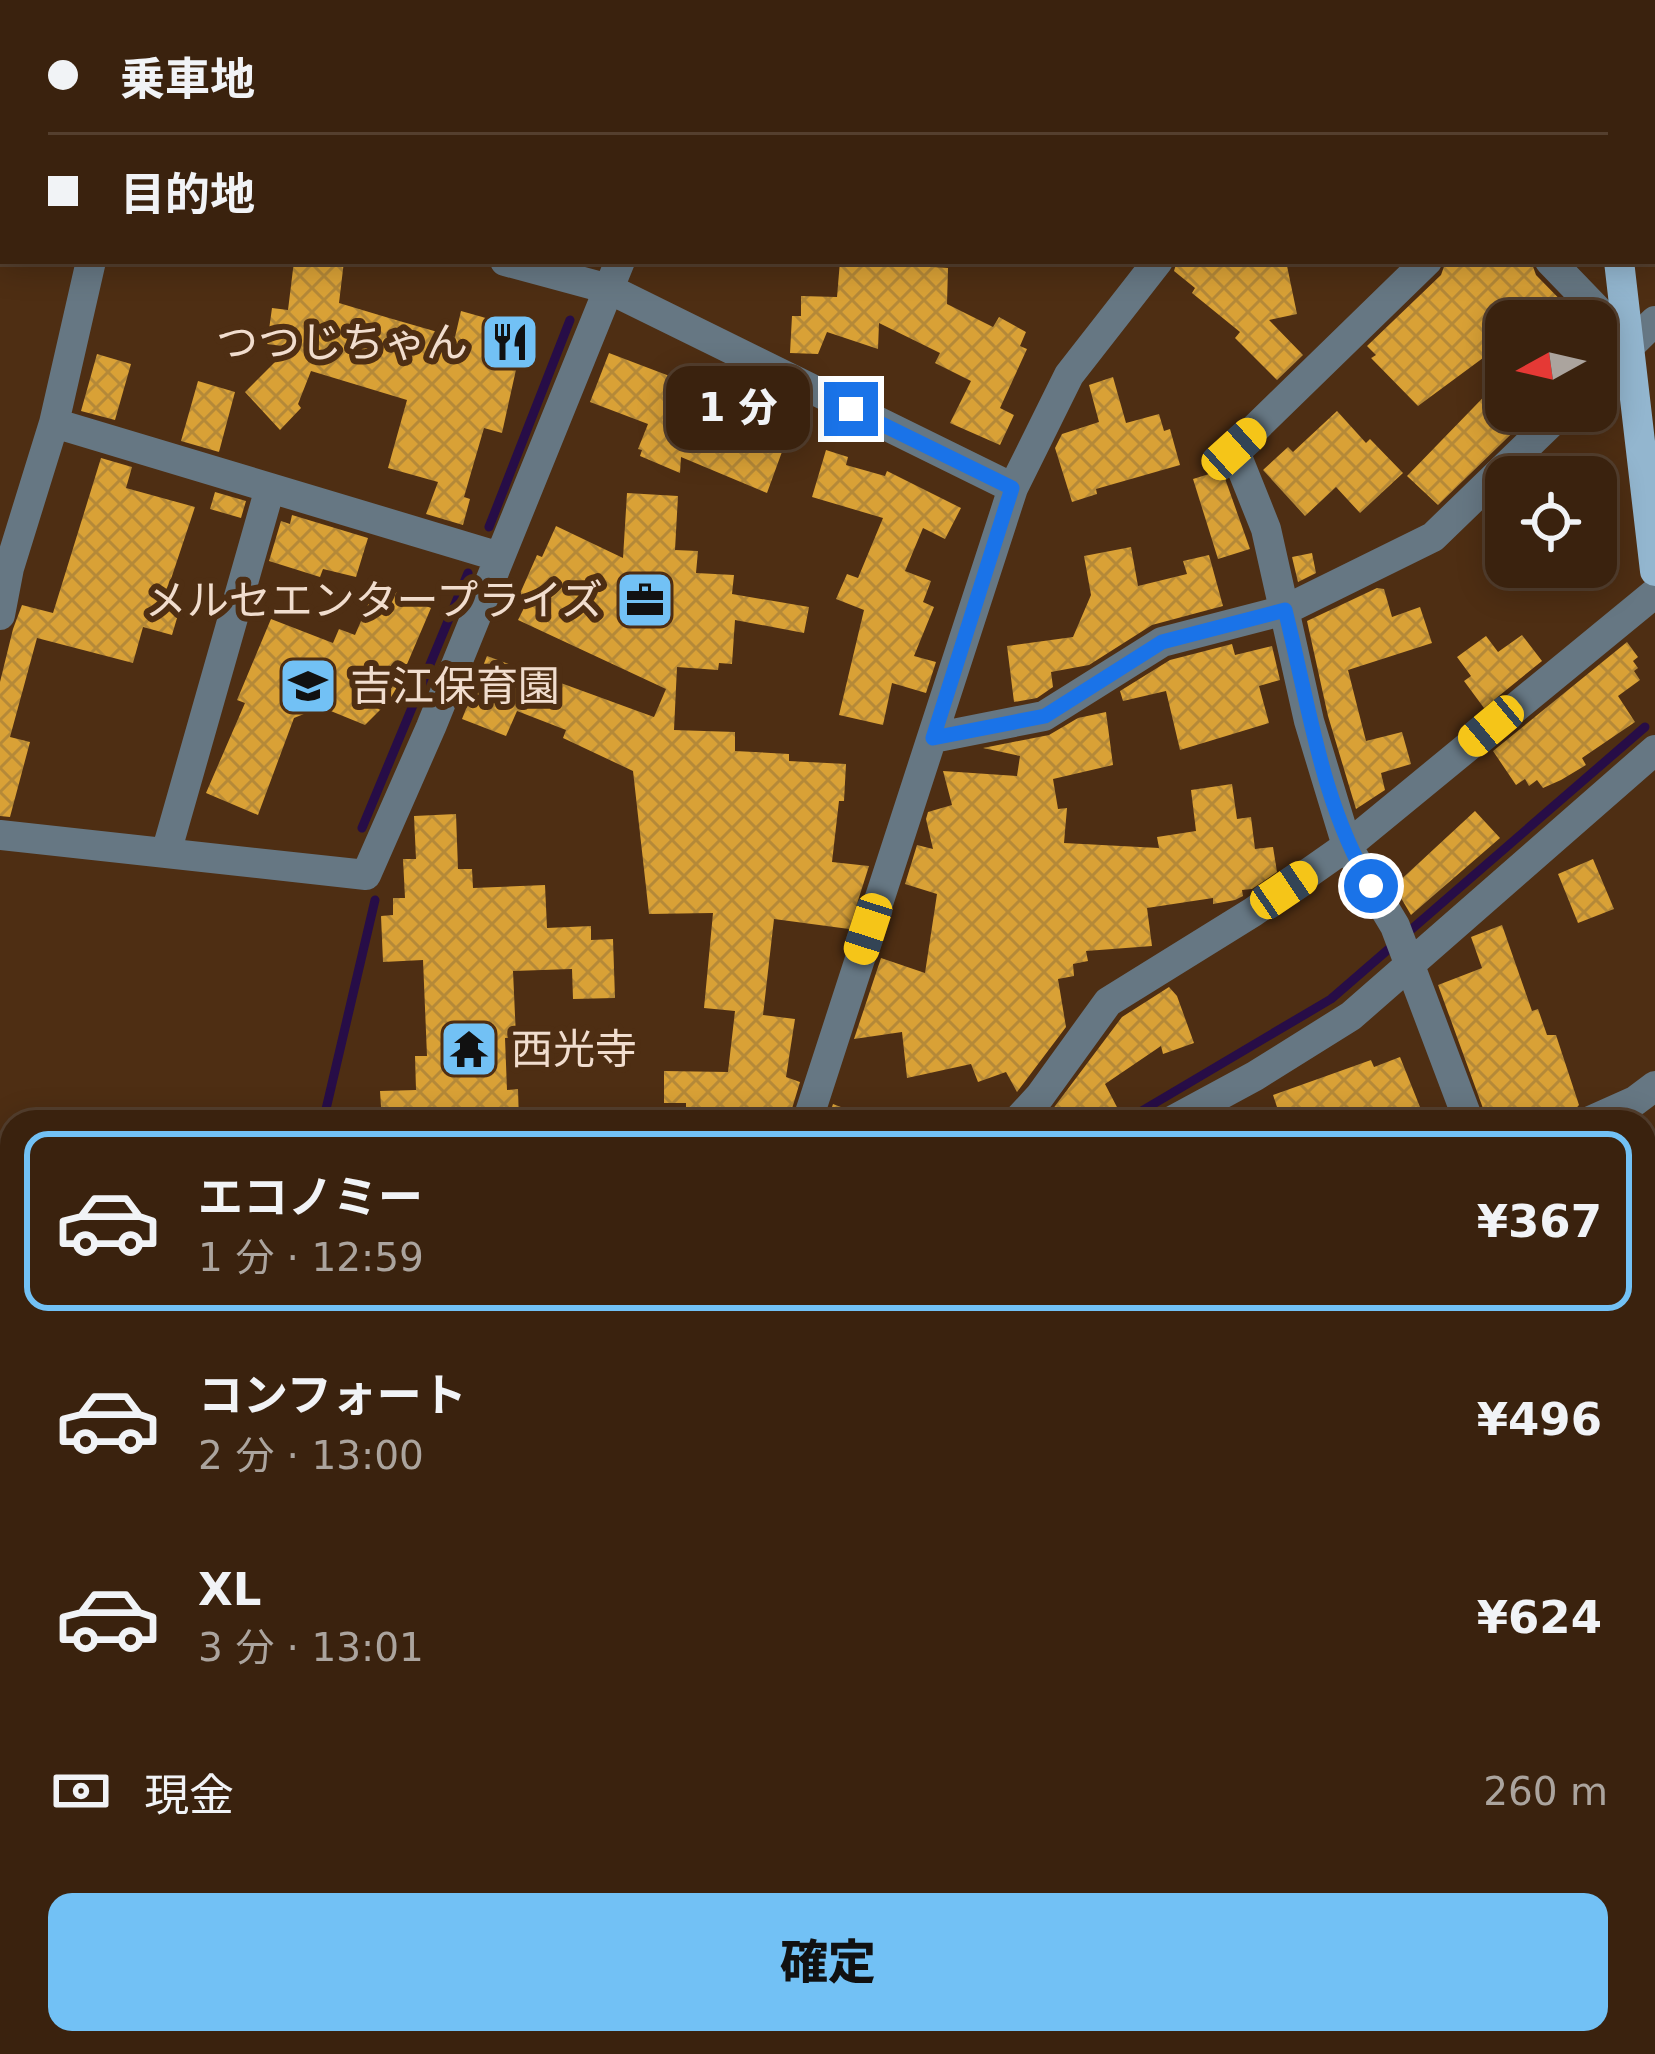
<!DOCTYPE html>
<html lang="ja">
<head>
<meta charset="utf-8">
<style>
  :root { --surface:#3a220e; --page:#452f1c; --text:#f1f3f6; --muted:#aba49e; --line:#543f2e; --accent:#72c1f5 }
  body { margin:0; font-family:"DejaVu Sans","Noto Sans JP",sans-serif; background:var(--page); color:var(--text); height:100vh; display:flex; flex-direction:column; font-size:45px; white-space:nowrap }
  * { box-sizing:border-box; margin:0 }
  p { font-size:39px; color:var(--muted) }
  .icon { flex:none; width:66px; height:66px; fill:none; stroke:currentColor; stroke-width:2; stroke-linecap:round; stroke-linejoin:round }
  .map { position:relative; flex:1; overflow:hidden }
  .panel { position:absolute; left:0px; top:1110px; width:1656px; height:945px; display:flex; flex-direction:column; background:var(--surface); border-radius:36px 36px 0 0; box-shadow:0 6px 30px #0003,0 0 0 3px var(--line) }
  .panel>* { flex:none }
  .hud { position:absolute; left:0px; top:0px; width:1656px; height:264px; box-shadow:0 6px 30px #0003,0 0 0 3px var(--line); display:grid; align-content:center; height:264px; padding:0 48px; background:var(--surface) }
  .needle { width:78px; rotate:262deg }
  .tools { position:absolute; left:1485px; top:300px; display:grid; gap:24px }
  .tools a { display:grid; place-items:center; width:132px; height:132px; border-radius:24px; background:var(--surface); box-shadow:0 6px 30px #0003,0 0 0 3px var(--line); font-size:60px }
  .end { position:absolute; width:54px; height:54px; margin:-27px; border:15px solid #1a73e8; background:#fff; box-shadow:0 0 0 6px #fff }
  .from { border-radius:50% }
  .bubble { position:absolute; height:84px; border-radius:24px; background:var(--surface); box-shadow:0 6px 30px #0003,0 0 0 3px var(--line); font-size:39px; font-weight:800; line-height:84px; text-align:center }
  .car { position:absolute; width:36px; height:72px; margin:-36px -18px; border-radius:15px; box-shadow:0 0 9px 3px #0007; background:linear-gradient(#f5c518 24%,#345 0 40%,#f5c518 0 76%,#345 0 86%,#f5c518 0) }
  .hud b { display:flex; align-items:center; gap:42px; height:114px; font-size:45px }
  .hud b+b { border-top:3px solid var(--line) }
  .hud i { width:30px; height:30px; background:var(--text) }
  ul { padding:21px 0 0; list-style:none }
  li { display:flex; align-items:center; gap:36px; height:180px; margin:0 24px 18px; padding:0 24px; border:6px solid transparent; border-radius:24px }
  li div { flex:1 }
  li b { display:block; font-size:45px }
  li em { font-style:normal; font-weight:800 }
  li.selected { border-color:var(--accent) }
  li>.icon { width:108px; height:108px; stroke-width:1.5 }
  .pay { display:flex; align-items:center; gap:30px; height:132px; padding:0 48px; font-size:45px }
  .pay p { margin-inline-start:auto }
  .cta { display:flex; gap:24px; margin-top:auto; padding:24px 48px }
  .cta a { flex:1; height:138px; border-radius:24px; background:var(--accent); color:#111; font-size:48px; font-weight:800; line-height:138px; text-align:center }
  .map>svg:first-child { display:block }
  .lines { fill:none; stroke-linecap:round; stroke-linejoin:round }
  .stream { stroke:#270d47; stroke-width:9 }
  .building { fill:url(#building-cross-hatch) }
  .minor { stroke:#667783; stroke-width:30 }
  .major { stroke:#93b6cf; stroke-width:30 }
  .route { stroke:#1a73e8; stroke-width:15 }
  .labels { text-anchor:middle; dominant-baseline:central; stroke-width:12; stroke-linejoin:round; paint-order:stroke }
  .poi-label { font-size:42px; fill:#f1ddce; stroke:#4e2e13; text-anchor:end }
</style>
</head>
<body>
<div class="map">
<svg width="1655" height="2054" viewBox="0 0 1655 2054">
  <defs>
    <pattern id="building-cross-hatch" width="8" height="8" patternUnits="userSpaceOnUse" patternTransform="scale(3)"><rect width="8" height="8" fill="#d9a136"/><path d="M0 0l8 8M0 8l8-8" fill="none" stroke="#b58938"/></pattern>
  </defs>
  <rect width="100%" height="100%" fill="#4e2e13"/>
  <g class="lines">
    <!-- stream -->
    <path class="stream" d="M693 3 694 0
      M489 527 570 320
      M362 828 468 573
      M323 1122 375 900
      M1123 1122 1331 999 1645 727
      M0 1794 12 1790
      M1513 2043V2054"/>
  </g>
  <!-- building -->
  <path class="building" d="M294 261H344L339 303 389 318 455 337 461 311 525 329 502 433 484 428 464 497 470 499 463 525 426 514 438 482 388 468 407 400 311 371 298 404 301 408 280 430 245 392 290 347 267 344 272 308 288 310Z
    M840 261 948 268 947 304 993 327 999 317 1026 332 1020 346 1027 349 1000 408 1014 415 1000 445 950 423 971 381 935 363 940 353 879 323 878 349 827 332 818 354 790 353 792 316H801V296L837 297Z
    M1177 261H1286L1297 314 1269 320 1303 355 1277 380 1235 338 1240 332 1192 293 1195 288 1174 271Z
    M1446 261H1531L1536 275 1581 321H1506V341L1418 406 1371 358 1376 355 1367 346 1441 275Z
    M609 353 680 380 678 386 696 393 694 400 754 424 761 404 795 416 767 493 681 457 680 473 640 456 642 450 638 449 648 424 590 402Z
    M97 354 131 364 115 420 81 411Z
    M1506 374V411H1535L1438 505 1407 476Z
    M1113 377 1126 423 1159 414 1164 431 1170 429 1180 465 1096 489 1097 494 1072 502 1055 448 1062 434 1099 422 1089 385Z
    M198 381 235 392 219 452 181 441Z
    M1337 411 1366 443 1370 439 1403 473 1360 513 1336 487 1305 516 1263 470 1288 447 1293 452Z
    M826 450 848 457 846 465 885 476 887 471 961 508 945 539 923 528 905 571 931 581 923 602 934 607 914 656 936 662 926 693 892 683 883 725 839 715 864 610 836 599 847 574 858 578 883 518 812 497Z
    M101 458 132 467 126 488 195 507 163 603 180 608 172 635 143 627 133 663 37 638 10 737 30 742 10 817 0 816V682L13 629 22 605 53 613Z
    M1222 470 1250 549 1218 559 1193 479Z
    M215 492 246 501 241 518 210 509Z
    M627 493 678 496 675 550 698 551 696 573 734 575 732 594 809 607 804 633 735 620 732 664 719 663 718 670 677 667 674 730 735 732V751L789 754V761L846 764 844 801H839L832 862 869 866 849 929 774 919 763 1015 795 1019 786 1077 800 1082 788 1122H686V1103H664V1071L728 1072 735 1011 704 1008 713 913 649 914 633 771 563 738 566 730 517 711 506 736 462 719 487 656 654 717 666 689 518 620 527 602 518 598 537 555 542 557 556 526 623 558Z
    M292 515 368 538 356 577 323 569 320 577 269 561 281 521 290 524Z
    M1131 547 1138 586 1187 574 1183 561 1209 555 1223 606 1152 625 1089 665 1051 672 1053 687 1037 698 1014 702 1007 646 1073 637 1091 595 1084 556Z
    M1312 553 1316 573 1298 582 1292 557Z
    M377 584 431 608 393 697 365 725 321 707 294 718 258 815 206 793 245 703 237 700 271 619 333 643 339 629 355 635Z
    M1377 588 1384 589 1392 617 1420 607 1432 643 1348 670 1366 741 1402 732 1411 764 1381 773 1385 790 1356 809 1328 716 1307 621Z
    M1522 635 1542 661 1484 708 1464 681 1471 676 1457 657 1486 636 1498 652Z
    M1627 642 1638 657 1633 661 1638 668 1634 671 1640 680 1618 696 1635 722 1582 758 1586 765 1561 780 1543 788 1537 780 1529 786 1525 779 1516 785 1493 751Z
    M1232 644 1235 655 1272 646 1280 680 1259 686 1269 723 1180 750 1166 691 1123 701 1120 691 1170 660Z
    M1106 712 1113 765 1053 779 1058 809 1067 808 1064 843 1159 848 1157 837 1196 831 1191 790 1232 784 1237 819 1251 817 1255 849 1273 847 1277 872 1252 889 1242 890 1243 896 1235 900 1213 904V898L1147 908 1152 946 1086 951 1088 961 1073 964 1074 976 1058 979 1066 1027 1017 1092 1006 1072 978 1082 971 1064 907 1078 902 1032 854 1039 881 958 925 973 937 894 905 884 917 845 933 849 926 819 928 812 952 805 943 771 1017 776 1020 756 983 748 1049 735 1078 718Z
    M1475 811 1500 838 1411 915 1394 886Z
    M456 814 458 869H472L473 888 545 885 547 928 591 926V940L613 939 615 998 573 999 572 969 513 971 516 1037 505 1038 507 1090 518 1089 519 1122H382L380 1091 416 1090 415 1056H427L423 960 383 962 381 916 393 915V898H405L403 859H416L414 816Z
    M1593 859 1614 909 1578 923 1558 874Z
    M1502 925 1532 1011 1538 1009 1547 1035H1556L1579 1105 1570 1115 1551 1122H1488L1438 985 1482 968 1471 937Z
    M1169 987 1177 996 1194 1043 1163 1054 1161 1046 1105 1084 1119 1111 1099 1122H1043L1122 1017Z
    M1400 1057 1426 1122H1282L1273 1095 1371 1060 1374 1067Z
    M833 1104 875 1120V1122H827Z"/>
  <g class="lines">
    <!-- minor -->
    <path class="minor" d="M803 0 810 3
      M160 3 161 0
      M727 3 728 0
      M921 3 924 0
      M1363 3 1365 0
      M1653 42 1655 40
      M0 149H3
      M505 261 609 289 1013 488
      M1427 261 1234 449 1266 529 1309 721 1347 846 1395 926 1469 1122
      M1550 261 1631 345
      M1596 379 1655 321
      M54 423 500 557
      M0 615 9 568 54 423 91 261
      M933 738 1044 716 1162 642 1285 610 1433 537 1563 411
      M0 835 366 875 431 727 620 261
      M166 853 270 488
      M807 1122 1013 488 1069 375 1158 261
      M1016 1122 1040 1096 1108 1002 1253 912 1347 846 1655 593
      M1170 1122 1255 1076 1351 1016 1655 750
      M1588 1122 1635 1101 1655 1086
      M1644 1605H1655
      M0 1768 12 1765
      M0 2010 12 2015
      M78 2043 104 2054
      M737 2043V2054
      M998 2043 999 2054
      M1336 2043V2054
      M1498 2043V2054"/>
    <!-- major -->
    <path class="major" d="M1583 0V3
      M1619 261 1655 571"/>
  </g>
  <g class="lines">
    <!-- route -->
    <path class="route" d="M851 409 1012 488 933 738 1045 716 1162 642 1285 610C1309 704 1321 803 1371 886"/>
  </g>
  <!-- icons -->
  <defs>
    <g id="restaurant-square" transform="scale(3)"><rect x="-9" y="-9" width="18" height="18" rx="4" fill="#72c1f5" stroke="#4e2e13"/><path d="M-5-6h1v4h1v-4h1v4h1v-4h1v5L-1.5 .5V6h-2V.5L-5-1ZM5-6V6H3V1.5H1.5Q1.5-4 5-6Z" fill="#111"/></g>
    <g id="office-square" transform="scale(3)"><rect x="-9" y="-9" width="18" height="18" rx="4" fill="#72c1f5" stroke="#4e2e13"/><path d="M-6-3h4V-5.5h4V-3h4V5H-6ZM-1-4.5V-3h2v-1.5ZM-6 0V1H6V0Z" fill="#111"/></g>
    <g id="school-square" transform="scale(3)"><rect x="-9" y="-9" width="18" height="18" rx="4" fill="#72c1f5" stroke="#4e2e13"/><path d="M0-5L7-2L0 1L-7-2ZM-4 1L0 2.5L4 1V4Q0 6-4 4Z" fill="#111"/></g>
    <g id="temple-square" transform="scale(3)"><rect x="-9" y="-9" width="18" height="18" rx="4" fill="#72c1f5" stroke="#4e2e13"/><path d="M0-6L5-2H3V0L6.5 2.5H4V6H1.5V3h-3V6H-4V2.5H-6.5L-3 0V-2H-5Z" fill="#111"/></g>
  </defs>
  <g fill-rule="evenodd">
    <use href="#restaurant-square" x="510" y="342"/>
    <use href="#office-square" x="645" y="600"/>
    <use href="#school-square" x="308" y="686"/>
    <use href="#temple-square" x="469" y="1049"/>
  </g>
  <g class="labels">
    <!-- poi labels -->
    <g class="poi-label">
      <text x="468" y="342">つつじちゃん</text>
      <text x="603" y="600">メルセエンタープライズ</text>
      <text x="350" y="686" text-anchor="start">吉江保育園</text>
      <text x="511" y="1049" text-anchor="start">西光寺</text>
    </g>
  </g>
</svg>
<div class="tools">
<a><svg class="needle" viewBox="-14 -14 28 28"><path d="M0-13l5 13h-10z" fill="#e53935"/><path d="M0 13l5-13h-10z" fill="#aba49e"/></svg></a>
<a><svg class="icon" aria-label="locate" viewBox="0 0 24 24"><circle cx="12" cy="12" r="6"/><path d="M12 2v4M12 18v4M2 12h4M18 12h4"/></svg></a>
</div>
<i class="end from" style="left:1371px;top:886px"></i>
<i class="end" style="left:851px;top:409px"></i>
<div class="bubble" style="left:666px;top:366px;width:144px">1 分</div>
<i class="car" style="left:1234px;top:449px;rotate:48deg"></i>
<i class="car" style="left:1491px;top:726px;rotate:230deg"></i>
<i class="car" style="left:1284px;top:890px;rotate:56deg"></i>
<i class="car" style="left:868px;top:929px;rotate:198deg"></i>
<div class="hud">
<b><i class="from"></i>乗車地</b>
<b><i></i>目的地</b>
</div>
<section class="panel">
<ul>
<li class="selected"><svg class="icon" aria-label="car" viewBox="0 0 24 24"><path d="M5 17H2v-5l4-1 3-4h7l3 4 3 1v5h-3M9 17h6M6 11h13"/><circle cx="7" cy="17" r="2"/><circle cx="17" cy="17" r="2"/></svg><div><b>エコノミー</b><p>1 分 · 12:59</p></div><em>¥367</em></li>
<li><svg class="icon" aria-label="car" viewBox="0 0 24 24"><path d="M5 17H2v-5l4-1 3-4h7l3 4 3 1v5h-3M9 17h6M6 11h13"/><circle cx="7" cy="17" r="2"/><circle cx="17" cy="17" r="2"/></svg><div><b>コンフォート</b><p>2 分 · 13:00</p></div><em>¥496</em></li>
<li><svg class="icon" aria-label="car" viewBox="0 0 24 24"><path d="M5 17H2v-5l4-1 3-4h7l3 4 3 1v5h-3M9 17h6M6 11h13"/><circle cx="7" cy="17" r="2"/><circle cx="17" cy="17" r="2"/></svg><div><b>XL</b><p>3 分 · 13:01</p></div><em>¥624</em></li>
</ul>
<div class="pay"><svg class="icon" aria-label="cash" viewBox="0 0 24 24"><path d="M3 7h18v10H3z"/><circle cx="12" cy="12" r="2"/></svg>現金<p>260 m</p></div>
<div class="cta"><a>確定</a></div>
</section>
</div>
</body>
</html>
